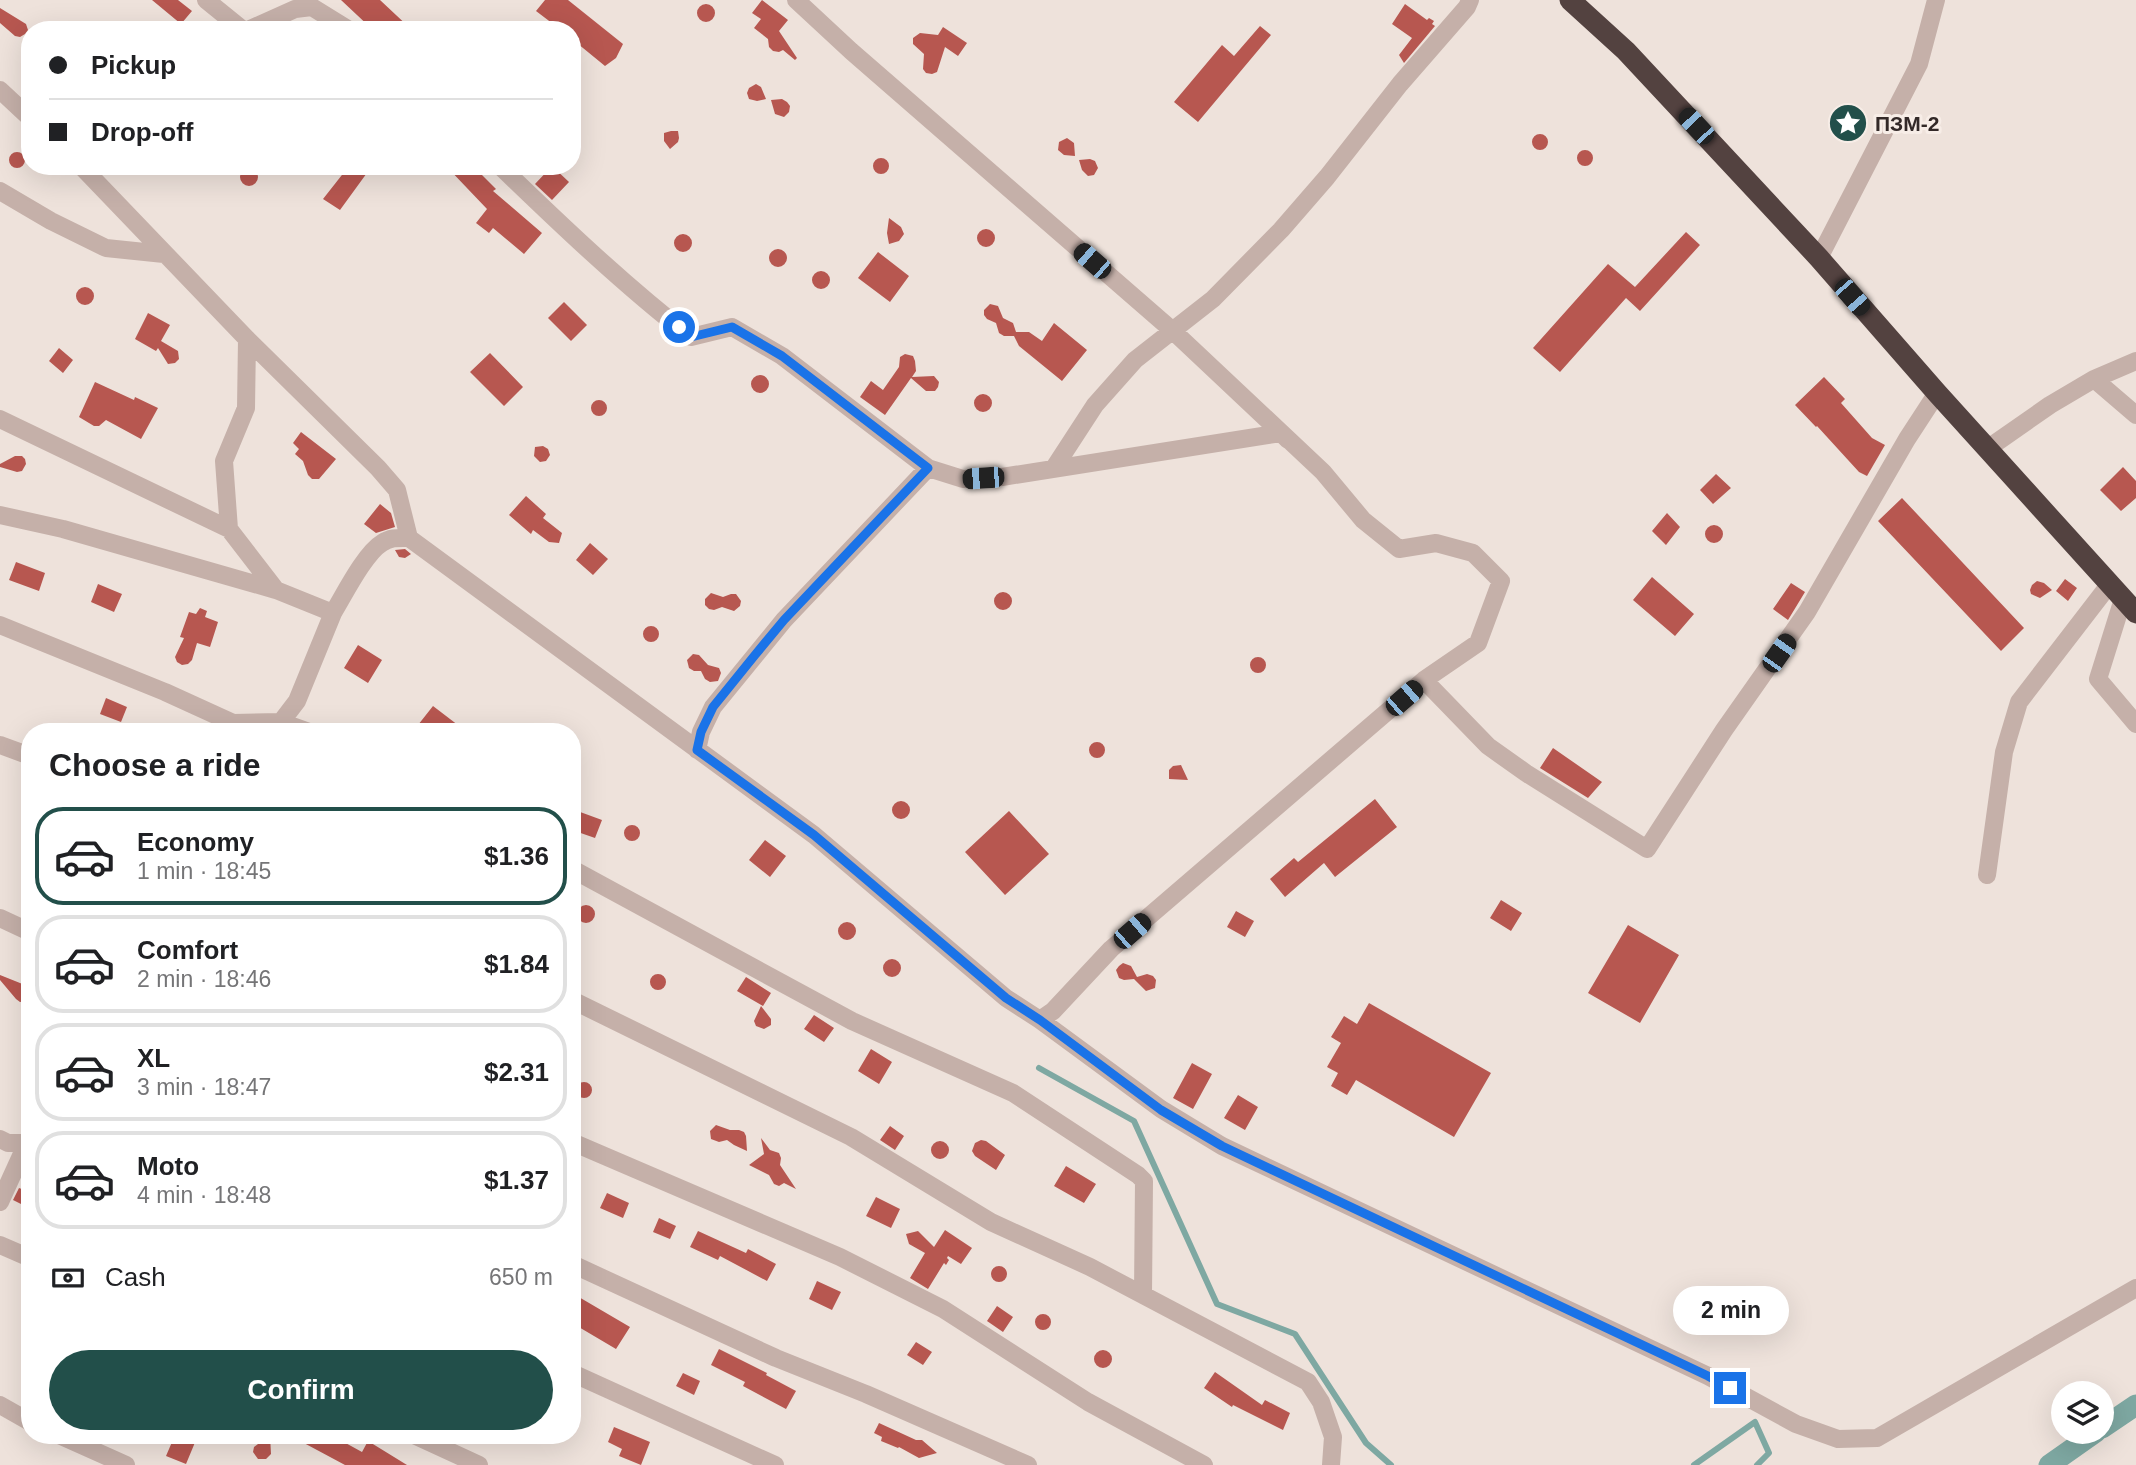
<!DOCTYPE html>
<html lang="en">
<head>
<meta charset="utf-8">
<style>
  :root { --surface:#fff; --page:#f2f2f2; --text:#202124; --muted:#757577; --line:#e0e0e0; --accent:#224f4a }
  body { margin:0; font-family:Helvetica,sans-serif; background:var(--page); color:var(--text); height:100vh; display:flex; flex-direction:column; font-size:26px; white-space:nowrap }
  * { box-sizing:border-box; margin:0 }
  p { font-size:23px; color:var(--muted) }
  .icon { flex:none; width:38px; height:38px; fill:none; stroke:currentColor; stroke-width:2; stroke-linecap:round; stroke-linejoin:round }
  .map { position:relative; flex:1; overflow:hidden }
  .sheet { position:absolute; left:21px; top:723px; width:560px; height:721px; display:flex; flex-direction:column; background:var(--surface); border-radius:28px; box-shadow:0 7px 28px #0002 }
  .sheet>* { flex:none }
  .banner { position:absolute; left:21px; top:21px; width:560px; height:154px; border-radius:28px; box-shadow:0 7px 28px #0002; display:grid; align-content:center; height:154px; padding:0 28px; background:var(--surface) }
  .controls { position:absolute; left:2051px; top:1381px; display:grid; gap:14px }
  .controls a { display:grid; place-items:center; width:63px; height:63px; border-radius:50%; background:var(--surface); box-shadow:0 7px 28px #0002; font-size:35px }
  .end { position:absolute; width:32px; height:32px; margin:-16px; border:9px solid #1a73e8; background:#fff; box-shadow:0 0 0 4px #fff }
  .from { border-radius:50% }
  .bubble { position:absolute; height:49px; border-radius:24px; background:var(--surface); box-shadow:0 7px 28px #0002; font-size:23px; font-weight:600; line-height:49px; text-align:center }
  .car { position:absolute; width:21px; height:42px; margin:-21px -10px; border-radius:9px; box-shadow:0 0 5px 2px #0007; background:linear-gradient(#222 24%,#8ab4d8 0 40%,#222 0 76%,#8ab4d8 0 86%,#222 0) }
  .banner b { display:flex; align-items:center; gap:24px; height:66px; font-size:26px }
  .banner b+b { border-top:2px solid var(--line) }
  .banner i { width:18px; height:18px; background:var(--text) }
  ul { padding:0; list-style:none }
  li { display:flex; align-items:center; gap:21px; height:98px; margin:0 14px 10px; padding:0 14px; border:4px solid var(--line); border-radius:28px }
  li div { flex:1 }
  li b { display:block; font-size:26px }
  li em { font-style:normal; font-weight:600 }
  li.on { border-color:var(--accent) }
  li>.icon { width:63px; height:63px; stroke-width:1.5 }
  h2 { padding:0 28px; font-size:32px; line-height:84px }
  .pay { display:flex; align-items:center; gap:18px; height:77px; padding:0 28px; font-size:26px }
  .pay p { margin-inline-start:auto }
  .button { display:flex; gap:14px; margin-top:auto; padding:14px 28px }
  .button a { flex:1; height:80px; border-radius:42px; background:var(--accent); color:#fff; font-size:28px; font-weight:600; line-height:80px; text-align:center }
  .map>svg:first-child { display:block }
  .lines { fill:none; stroke-linecap:round; stroke-linejoin:round }
  .stream { stroke:#7ea8a2; stroke-width:6 }
  .canal { stroke:#7ea8a2; stroke-width:21 }
  .building { fill:#b75750 }
  .minor { stroke:#c5b0a9; stroke-width:18 }
  .highway { stroke:#534240; stroke-width:21 }
  .route { stroke:#1a73e8; stroke-width:9 }
  .labels { text-anchor:middle; dominant-baseline:central; stroke-width:6; stroke-linejoin:round; paint-order:stroke }
  .poi-label { font-size:21px; font-weight:bold; fill:#332928; stroke:#f7ede7; text-anchor:start }
</style>
</head>
<body>
<div class="map">
<svg width="2136" height="1465" viewBox="0 0 2136 1465">
  <rect width="100%" height="100%" fill="#eee2db"/>
  <g class="lines">
    <!-- stream -->
    <path class="stream" d="M1039 1068 1134 1121 1217 1304 1295 1334 1366 1443 1391 1465
      M1694 1465 1755 1422 1769 1453 1757 1465"/>
    <!-- canal -->
    <path class="canal" d="M2102 1428 2136 1405
      M2049 1465 2096 1432"/>
  </g>
  <!-- building -->
  <path class="building" d="M152 0H178L192 11 181 24Z
    M341 0H380L412 30H373Z
    M545 0H568L623 44 616 58 605 66 572 39V30H561L536 11Z
    M762 0 788 20 779 31 797 58 795 60 783 50 779 52 773 51 769 47 768 39 754 28 761 19 752 13Z
    M1405 4 1427 20 1429 18 1434 21 1432 24 1435 26 1404 63 1399 55 1412 38 1392 24Z
    M697 13a9 9 0 1 1 18 0a9 9 0 1 1-18 0Z
    M0 8 26 24 28 30 25 34 20 37 15 36 0 23Z
    M1260 26 1271 35 1198 122 1174 102 1222 45 1234 56Z
    M943 27 967 43 958 56 945 47 937 72 932 74 926 73 923 69 924 54 913 44V38L920 33 938 35Z
    M756 84 761 87 766 99 757 101 749 99 747 93 749 88Z
    M782 99 787 102 790 106 789 112 784 117 775 114 771 100Z
    M671 131H678L679 138 678 142 670 149 664 141V133Z
    M1532 142a8 8 0 1 1 16 0a8 8 0 1 1-16 0Z
    M1067 138 1074 143 1075 156 1064 155 1058 150 1059 142Z
    M1577 158a8 8 0 1 1 16 0a8 8 0 1 1-16 0Z
    M9 160a8 8 0 1 1 16 0a8 8 0 1 1-16 0Z
    M873 166a8 8 0 1 1 16 0a8 8 0 1 1-16 0Z
    M1090 159 1095 161 1098 168 1094 175 1088 176 1082 170 1079 160Z
    M349 166H372L340 210 323 199Z
    M446 166H473L496 189 493 191 542 233 524 254 493 228 489 233 476 223 487 209Z
    M552 166 569 182 552 200 535 184Z
    M240 177a9 9 0 1 1 18 0a9 9 0 1 1-18 0Z
    M889 218 901 227 904 234 899 241 889 244 887 233Z
    M977 238a9 9 0 1 1 18 0a9 9 0 1 1-18 0Z
    M1686 232 1700 245 1640 311 1626 298 1560 372 1533 348 1608 264 1635 287Z
    M674 243a9 9 0 1 1 18 0a9 9 0 1 1-18 0Z
    M769 258a9 9 0 1 1 18 0a9 9 0 1 1-18 0Z
    M878 252 909 276 890 302 858 278Z
    M812 280a9 9 0 1 1 18 0a9 9 0 1 1-18 0Z
    M76 296a9 9 0 1 1 18 0a9 9 0 1 1-18 0Z
    M564 302 587 325 571 341 548 318Z
    M990 304 998 306 1003 318 1013 323 1016 332H1029L1042 341 1054 323 1087 350 1062 381 1019 346 1014 336H1004L999 333 996 323 987 319 984 315V310Z
    M148 313 170 325 161 341 178 351 179 359 175 363 168 364 158 348 156 351 135 339Z
    M59 348 73 360 63 373 49 361Z
    M490 353 523 387 504 406 470 372Z
    M905 354 913 356 915 361 916 371 912 377 934 376 939 382 938 387 935 391H926L911 378 885 415 860 397 871 381 883 390 899 367 900 357Z
    M751 384a9 9 0 1 1 18 0a9 9 0 1 1-18 0Z
    M1824 377 1845 399 1841 403 1872 438 1885 445 1867 476 1859 472 1817 426 1816 427 1795 405Z
    M95 382 134 400 135 397 158 408 141 439 106 420 99 426H94L79 417Z
    M974 403a9 9 0 1 1 18 0a9 9 0 1 1-18 0Z
    M591 408a8 8 0 1 1 16 0a8 8 0 1 1-16 0Z
    M301 432 336 459 319 479H312L308 475 303 461 295 454 299 449 293 443Z
    M543 446 548 449 550 455 546 461 540 462 534 456 535 447Z
    M15 456H22L25 459 26 464 22 471 17 472 0 467V464Z
    M2123 467 2136 481V498L2121 511 2100 490Z
    M1716 474 1731 488 1713 504 1700 490Z
    M526 496 546 514 543 518 562 533 559 543 549 542 533 530 531 534 509 515Z
    M1902 498 2024 628 2001 651 1878 521Z
    M380 504 391 513 395 527 376 533 364 524Z
    M1667 513 1680 527 1666 545 1652 531Z
    M1705 534a9 9 0 1 1 18 0a9 9 0 1 1-18 0Z
    M590 543 608 559 593 575 576 560Z
    M405 549 411 554 405 558 399 557 395 550Z
    M16 562 45 573 39 591 9 580Z
    M1652 577 1694 614 1675 636 1633 600Z
    M2065 579 2077 588 2068 601 2056 591Z
    M2037 581 2044 583 2052 590 2040 598 2031 594 2030 590 2032 585Z
    M1791 583 1805 592 1788 620 1773 609Z
    M98 584 122 594 114 612 91 602Z
    M994 601a9 9 0 1 1 18 0a9 9 0 1 1-18 0Z
    M711 593 723 597 731 594H736L741 601 740 606 734 611 722 607 714 610 709 609 705 605V599Z
    M200 608 207 611 205 617 218 622 210 647 197 643 192 660 188 664 182 665 177 662 175 657 184 638 180 637 189 612 196 614Z
    M643 634a8 8 0 1 1 16 0a8 8 0 1 1-16 0Z
    M358 645 382 660 368 683 344 668Z
    M693 654 699 655 708 665 719 668 721 673 718 681 710 682 705 679 701 671H694L689 668 687 660Z
    M1250 665a8 8 0 1 1 16 0a8 8 0 1 1-16 0Z
    M106 698 127 707 121 722 100 714Z
    M433 706 467 732H427L418 725Z
    M1089 750a8 8 0 1 1 16 0a8 8 0 1 1-16 0Z
    M1553 748 1602 782 1588 798 1540 768Z
    M1181 765 1188 780 1169 779V770L1173 766Z
    M1375 799 1397 827 1335 877 1324 863 1285 897 1270 879 1294 858 1298 862Z
    M892 810a9 9 0 1 1 18 0a9 9 0 1 1-18 0Z
    M572 809 602 820 595 838 572 830Z
    M1009 811 1049 854 1005 895 965 852Z
    M624 833a8 8 0 1 1 16 0a8 8 0 1 1-16 0Z
    M765 840 786 856 770 877 749 860Z
    M1501 900 1522 913 1511 931 1490 918Z
    M577 914a9 9 0 1 1 18 0a9 9 0 1 1-18 0Z
    M1236 911 1254 921 1245 937 1227 927Z
    M838 931a9 9 0 1 1 18 0a9 9 0 1 1-18 0Z
    M1628 925 1679 955 1640 1023 1588 993Z
    M883 968a9 9 0 1 1 18 0a9 9 0 1 1-18 0Z
    M1123 963 1131 966 1137 977 1147 974 1153 976 1156 980 1155 988 1146 991 1134 979 1124 980 1119 978 1116 970 1119 966Z
    M650 982a8 8 0 1 1 16 0a8 8 0 1 1-16 0Z
    M0 975 30 987V1001L20 1002 16 999 0 980Z
    M746 977 771 993 763 1006 737 991Z
    M1369 1003 1491 1073 1454 1137 1356 1080 1347 1095 1331 1086 1338 1073 1327 1067 1341 1043 1331 1037 1344 1016 1357 1024Z
    M761 1006 771 1019V1025L764 1029 756 1026 754 1021Z
    M814 1015 834 1028 824 1042 804 1029Z
    M871 1049 892 1062 879 1084 858 1071Z
    M1192 1063 1212 1074 1193 1109 1173 1098Z
    M576 1090a8 8 0 1 1 16 0a8 8 0 1 1-16 0Z
    M1238 1095 1258 1107 1245 1130 1224 1118Z
    M716 1125 730 1130H739L744 1132 746 1136 747 1151 734 1145 727 1140 719 1142 711 1139 710 1131Z
    M890 1126 904 1136 895 1150 880 1140Z
    M761 1138 770 1150 779 1153 781 1158 780 1165 796 1189 784 1183 779 1186 774 1184 769 1175 749 1165 764 1154Z
    M981 1140 986 1141 1005 1155 996 1170 975 1156 972 1151 975 1143Z
    M931 1150a9 9 0 1 1 18 0a9 9 0 1 1-18 0Z
    M1066 1166 1096 1184 1084 1203 1054 1186Z
    M19 1188 27 1191 28 1195 26 1200 21 1204 13 1200Z
    M607 1193 629 1203 623 1218 600 1208Z
    M876 1197 900 1209 891 1228 866 1216Z
    M659 1218 676 1226 670 1239 653 1232Z
    M945 1230 972 1248 961 1264 948 1256 947 1258 949 1260 946 1265 944 1263 928 1289 910 1278 925 1253 909 1244 906 1234 918 1231 934 1247Z
    M698 1231 746 1253 748 1249 776 1264 767 1281 720 1256 718 1260 690 1247Z
    M991 1274a8 8 0 1 1 16 0a8 8 0 1 1-16 0Z
    M817 1281 841 1292 832 1310 809 1299Z
    M572 1293 630 1327 616 1349 572 1323Z
    M997 1306 1013 1317 1003 1332 987 1321Z
    M1035 1322a8 8 0 1 1 16 0a8 8 0 1 1-16 0Z
    M916 1342 932 1352 923 1365 907 1355Z
    M719 1349 767 1373 766 1375 796 1391 786 1409 743 1386 745 1382 711 1365Z
    M1094 1359a9 9 0 1 1 18 0a9 9 0 1 1-18 0Z
    M1215 1372 1262 1405 1265 1400 1290 1413 1283 1430 1233 1405 1232 1407 1204 1388Z
    M683 1373 700 1381 694 1395 676 1386Z
    M879 1423 916 1440H922L937 1453 919 1458 899 1447 898 1448 881 1441 882 1437 874 1433Z
    M614 1427 650 1442 641 1465 619 1456 622 1449 608 1442Z
    M175 1435H184L196 1440 186 1464 166 1456Z
    M270 1435 271 1454 266 1459H258L253 1452 254 1447Z
    M289 1435H331L362 1452 368 1441 407 1465H345Z"/>
  <g class="lines">
    <!-- minor -->
    <path class="minor" d="M206 0 243 30
      M796 0 851 51 1173 331 1323 472 1363 520 1399 549 1436 543 1473 553 1501 581 1478 643 1424 680 1111 949 1053 1011 1040 1020
      M248 30 295 9 312 7 349 30
      M0 90 30 118
      M81 166 247 339 378 468 397 490 409 538
      M500 166C561 225 624 285 691 337L732 327 782 356 928 468 963 479 1002 477 1281 433 1288 440
      M0 191 51 221 106 248 164 254
      M1819 258 1919 64 1936 0
      M2094 379 2136 415
      M0 419 229 529 276 590
      M1987 449 2050 405 2094 379 2136 361
      M1054 468 1095 405 1135 360 1213 299 1281 230 1327 177 1400 84 1467 7 1470 0
      M0 515 63 529 276 590 333 613C344 595 365 553 382 543 391 537 399 538 409 538L814 835 1006 998 1040 1020 1161 1109 1222 1146 1708 1376 1796 1424 1838 1439 1877 1438 2136 1288
      M229 529 224 461 246 408 247 339
      M2123 599 2098 679 2136 724
      M0 625 165 692 233 723 281 722 309 732
      M1424 680 1488 746 1526 773 1647 849 1724 730 1807 612 1907 439 1937 393
      M276 732 281 722 297 701 333 613
      M0 745 30 756
      M697 750 701 732 713 707 784 620 928 468
      M572 869 852 1021 1013 1093 1138 1175 1144 1181 1143 1295
      M1987 875 2004 752 2019 702 2109 585
      M0 918 30 932
      M572 1000 851 1137 991 1222 1090 1267 1308 1382 1321 1402 1333 1437 1331 1465
      M0 1139 8 1143H30
      M572 1142 840 1257 943 1309 1088 1402 1204 1465
      M0 1202 30 1136
      M0 1245 30 1258
      M572 1264 776 1358 866 1394 1028 1465
      M572 1373 775 1465
      M0 1405 30 1422
      M59 1435 126 1465
      M414 1435 479 1465"/>
    <!-- highway -->
    <path class="highway" d="M1570 0 1626 51 1819 258 1937 393 2136 613"/>
  </g>
  <g class="lines">
    <!-- route -->
    <path class="route" d="M679 327 691 337 732 327 782 356 928 468 784 620 755 655 713 707 701 732 697 750 814 835 1006 998 1040 1020 1161 1110 1222 1146 1708 1376 1730 1388"/>
  </g>
  <!-- icons -->
  <defs>
    <g id="sight-disc" transform="scale(2.0125)"><circle r="9.5" fill="#224f4a" stroke="#f7ede7"/><path d="M0-6L1.8-2.2L6-1.7L2.9 1.2L3.7 5.4L0 3.3L-3.7 5.4L-2.9 1.2L-6-1.7L-1.8-2.2Z" fill="#fff"/></g>
  </defs>
  <g fill-rule="evenodd">
    <use href="#sight-disc" x="1848" y="123"/>
  </g>
  <g class="labels">
    <!-- poi labels -->
    <g class="poi-label">
      <text x="1875" y="123">ПЗМ-2</text>
    </g>
  </g>
</svg>
<div class="controls">
<a><svg class="icon" aria-label="layers" viewBox="0 0 24 24"><path d="M12 4l9 5-9 5-9-5zM3 14l9 5 9-5"/></svg></a>
</div>
<i class="end from" style="left:679px;top:327px"></i>
<i class="end" style="left:1730px;top:1388px"></i>
<div class="bubble" style="left:1673px;top:1286px;width:116px">2 min</div>
<i class="car" style="left:1696px;top:126px;rotate:317deg"></i>
<i class="car" style="left:1092px;top:261px;rotate:311deg"></i>
<i class="car" style="left:1852px;top:297px;rotate:139deg"></i>
<i class="car" style="left:983px;top:478px;rotate:266deg"></i>
<i class="car" style="left:1779px;top:653px;rotate:35deg"></i>
<i class="car" style="left:1404px;top:698px;rotate:49deg"></i>
<i class="car" style="left:1132px;top:931px;rotate:49deg"></i>
<div class="banner">
<b><i class="from"></i>Pickup</b>
<b><i></i>Drop-off</b>
</div>
<section class="sheet">
<h2>Choose a ride</h2>
<ul>
<li class="on"><svg class="icon" aria-label="car" viewBox="0 0 24 24"><path d="M5 17H2v-5l4-1 3-4h7l3 4 3 1v5h-3M9 17h6M6 11h13"/><circle cx="7" cy="17" r="2"/><circle cx="17" cy="17" r="2"/></svg><div><b>Economy</b><p>1 min · 18:45</p></div><em>$1.36</em></li>
<li><svg class="icon" aria-label="car" viewBox="0 0 24 24"><path d="M5 17H2v-5l4-1 3-4h7l3 4 3 1v5h-3M9 17h6M6 11h13"/><circle cx="7" cy="17" r="2"/><circle cx="17" cy="17" r="2"/></svg><div><b>Comfort</b><p>2 min · 18:46</p></div><em>$1.84</em></li>
<li><svg class="icon" aria-label="car" viewBox="0 0 24 24"><path d="M5 17H2v-5l4-1 3-4h7l3 4 3 1v5h-3M9 17h6M6 11h13"/><circle cx="7" cy="17" r="2"/><circle cx="17" cy="17" r="2"/></svg><div><b>XL</b><p>3 min · 18:47</p></div><em>$2.31</em></li>
<li><svg class="icon" aria-label="car" viewBox="0 0 24 24"><path d="M5 17H2v-5l4-1 3-4h7l3 4 3 1v5h-3M9 17h6M6 11h13"/><circle cx="7" cy="17" r="2"/><circle cx="17" cy="17" r="2"/></svg><div><b>Moto</b><p>4 min · 18:48</p></div><em>$1.37</em></li>
</ul>
<div class="pay"><svg class="icon" aria-label="cash" viewBox="0 0 24 24"><path d="M3 7h18v10H3z"/><circle cx="12" cy="12" r="2"/></svg>Cash<p>650 m</p></div>
<div class="button"><a>Confirm</a></div>
</section>
</div>
</body>
</html>
